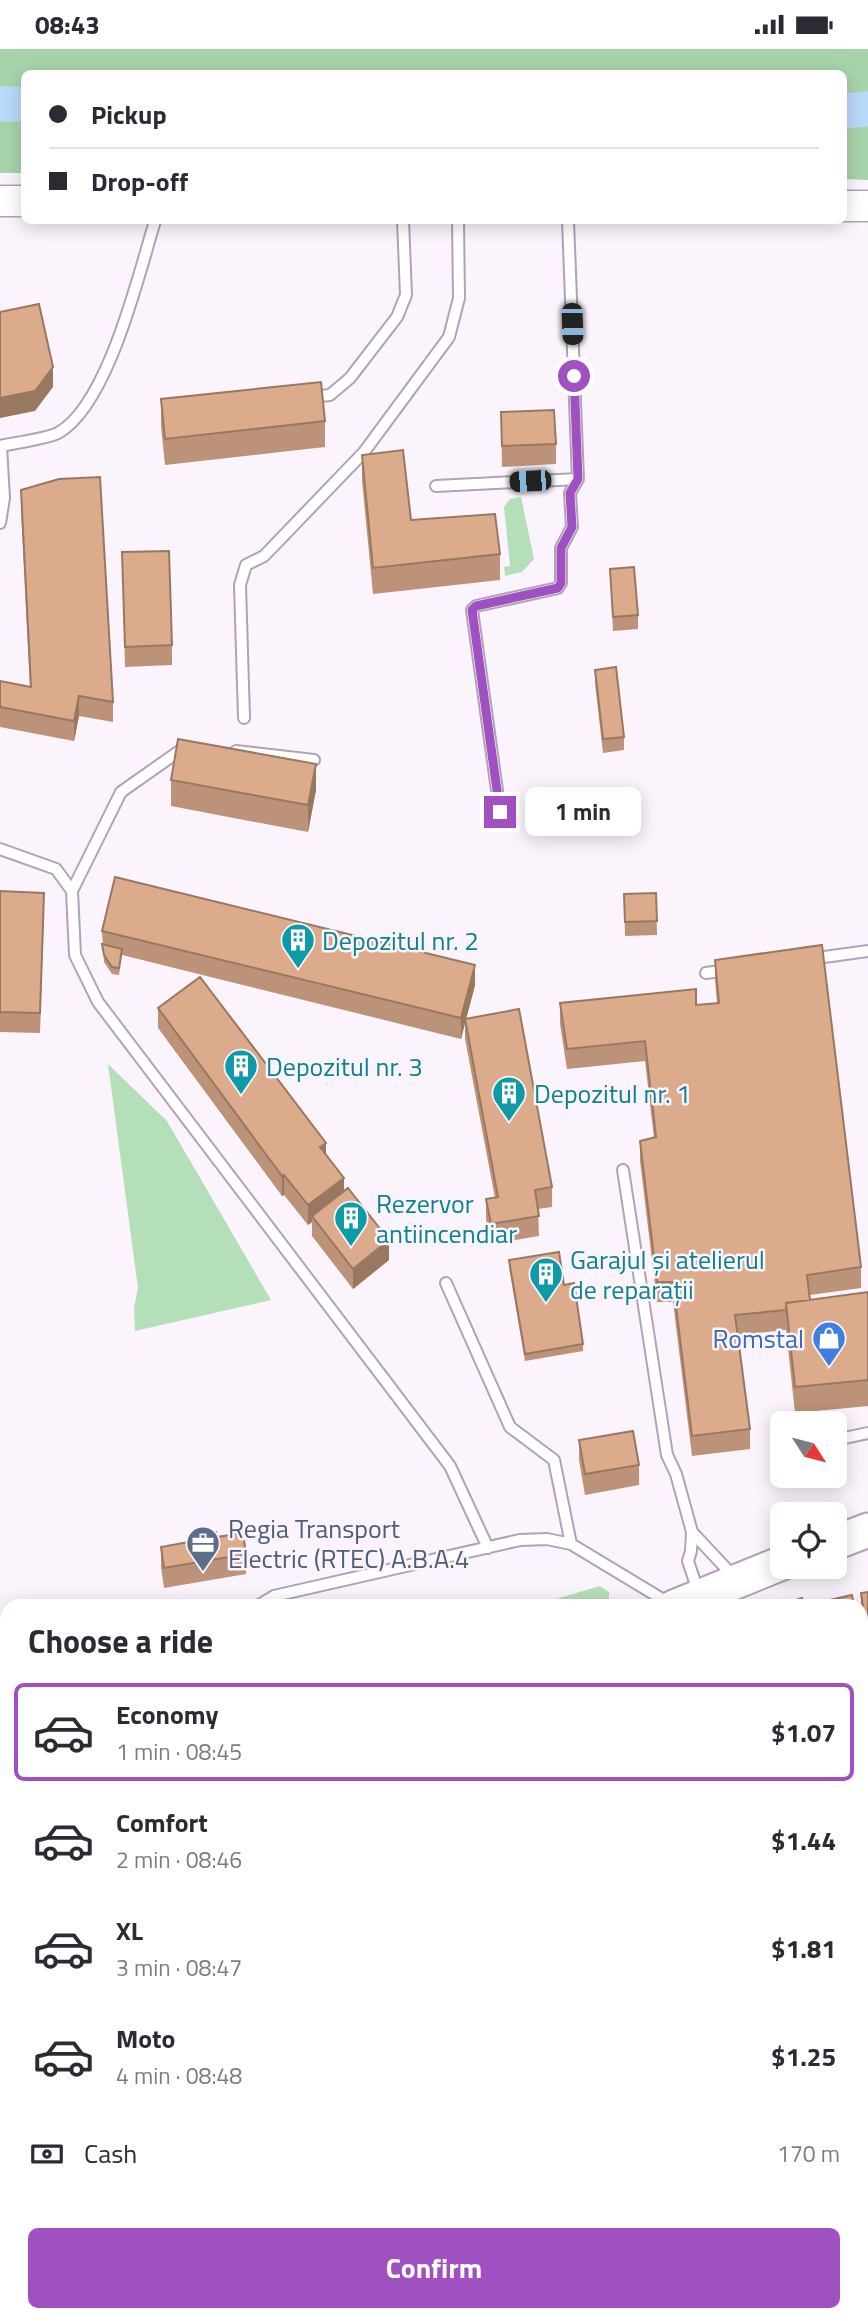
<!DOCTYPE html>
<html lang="en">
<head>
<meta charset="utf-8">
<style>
  :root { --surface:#fff; --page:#f2f2f3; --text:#2b2b33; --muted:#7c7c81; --line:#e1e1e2; --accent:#a051c1 }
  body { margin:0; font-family:"Titillium Web",sans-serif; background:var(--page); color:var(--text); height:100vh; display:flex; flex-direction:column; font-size:26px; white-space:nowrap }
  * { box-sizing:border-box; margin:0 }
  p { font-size:23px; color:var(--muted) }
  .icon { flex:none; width:38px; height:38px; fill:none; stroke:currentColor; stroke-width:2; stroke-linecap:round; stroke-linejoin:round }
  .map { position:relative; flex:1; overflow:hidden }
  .sheet { position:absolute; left:0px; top:1550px; width:868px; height:723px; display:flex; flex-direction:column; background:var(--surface); border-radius:21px 21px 0 0; box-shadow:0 4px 18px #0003 }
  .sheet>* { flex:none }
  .guide { position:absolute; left:21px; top:21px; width:826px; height:154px; border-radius:10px; box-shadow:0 4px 18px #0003; display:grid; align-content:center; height:154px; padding:0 28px; background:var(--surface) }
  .needle { width:46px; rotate:126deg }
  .controls { position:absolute; left:770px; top:1362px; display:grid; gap:14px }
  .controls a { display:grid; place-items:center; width:77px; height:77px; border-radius:10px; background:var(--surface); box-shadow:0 4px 18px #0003; font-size:35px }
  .end { position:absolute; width:32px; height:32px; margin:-16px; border:9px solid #a051c1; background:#fff; box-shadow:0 0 0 4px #fff }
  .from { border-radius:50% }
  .bubble { position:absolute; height:49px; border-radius:10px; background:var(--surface); box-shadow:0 4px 18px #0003; font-size:23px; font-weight:700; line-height:49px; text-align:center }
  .car { position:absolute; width:21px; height:42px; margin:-21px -10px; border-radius:9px; box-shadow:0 0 5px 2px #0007; background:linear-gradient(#222 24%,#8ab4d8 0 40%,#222 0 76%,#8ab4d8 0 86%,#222 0) }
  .guide b { display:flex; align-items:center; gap:24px; height:66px; font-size:26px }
  .guide b+b { border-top:2px solid var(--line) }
  .guide i { width:18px; height:18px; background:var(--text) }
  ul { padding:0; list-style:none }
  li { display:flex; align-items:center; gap:21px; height:98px; margin:0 14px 10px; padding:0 14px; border:4px solid transparent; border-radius:10px }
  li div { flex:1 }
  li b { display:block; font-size:26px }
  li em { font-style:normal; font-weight:700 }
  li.selected { border-color:var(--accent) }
  li>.icon { width:63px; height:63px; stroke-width:1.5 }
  h2 { padding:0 28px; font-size:32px; line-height:84px }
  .pay { display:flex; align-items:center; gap:18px; height:77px; padding:0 28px; font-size:26px }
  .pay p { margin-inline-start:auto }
  .cta { display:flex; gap:14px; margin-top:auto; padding:14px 28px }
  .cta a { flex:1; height:80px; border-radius:10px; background:var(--accent); color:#fff; font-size:28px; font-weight:700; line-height:80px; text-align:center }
  .status { display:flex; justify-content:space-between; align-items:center; height:49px; padding:0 35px; background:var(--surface); direction:ltr }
  .status svg { height:19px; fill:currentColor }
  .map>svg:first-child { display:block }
  .green { fill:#b5dfb9 }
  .forest { fill:#a8d4ac }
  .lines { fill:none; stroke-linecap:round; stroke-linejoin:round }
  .river { stroke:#badafb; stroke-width:35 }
  .lane-casing { stroke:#b1a2b6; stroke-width:14 }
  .street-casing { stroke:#b1a2b6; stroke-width:24 }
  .secondary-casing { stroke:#b1a2b6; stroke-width:33 }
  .primary-casing { stroke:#b1a2b6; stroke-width:37 }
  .lane { stroke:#fff; stroke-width:10 }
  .street { stroke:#fff; stroke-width:21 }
  .secondary { stroke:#fff; stroke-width:30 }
  .primary { stroke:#fff; stroke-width:33 }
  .wall { fill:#bc9378 }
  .shaded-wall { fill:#997861 }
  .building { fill:#dbab8b; stroke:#997861; stroke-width:2 }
  .route { stroke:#a051c1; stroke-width:9 }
  .labels { text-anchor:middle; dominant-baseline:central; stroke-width:5; stroke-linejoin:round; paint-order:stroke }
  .culture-label { font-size:26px; fill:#0d838f; stroke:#fbf4fd; text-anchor:start }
  .shop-label { font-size:26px; fill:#366cbe; stroke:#fbf4fd; text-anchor:end }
  .service-label { font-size:26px; fill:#4e5e75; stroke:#fbf4fd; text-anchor:start }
</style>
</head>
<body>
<div class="status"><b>08:43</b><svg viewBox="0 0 49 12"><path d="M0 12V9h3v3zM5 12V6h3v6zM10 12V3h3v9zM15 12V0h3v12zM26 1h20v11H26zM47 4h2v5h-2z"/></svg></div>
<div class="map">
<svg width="868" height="2272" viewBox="0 0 868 2272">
  <rect width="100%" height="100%" fill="#fbf4fd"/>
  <!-- green -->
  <path class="green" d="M521 448 534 510 522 523 505 527 504 518 510 517 504 458 510 450Z
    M108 1015 167 1072 271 1251 135 1282 134 1259 138 1239Z
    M600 1537 609 1543V1557H532Z"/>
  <!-- forest -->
  <path class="forest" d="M0 0H868V131L844 130V24H24V124H0Z"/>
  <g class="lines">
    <!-- river -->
    <path class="river" d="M0 55H24
      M844 62 868 60"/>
    <!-- lane casing -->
    <g class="lane-casing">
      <path id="lane" d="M311 348 330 346 350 329 397 268 406 246 403 172
        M0 397C14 394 46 390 58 384 108 357 139 224 155 172
        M436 437 578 430
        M0 474 4 449 1 397
        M244 669 240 536 246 516 264 507 364 403 449 288 459 249 458 172
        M236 702 314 711
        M500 763 472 561 476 557 558 539 561 534V499L572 478 570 444 578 430 568 172
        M0 800 56 820 72 842 75 906 98 953 450 1417 488 1499
        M72 842 121 743 185 698
        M810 910 868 902
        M706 924 728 921
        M623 1121 667 1406 676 1425 692 1483 691 1502 688 1512 699 1545
        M446 1234 510 1378 554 1411 571 1495
        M835 1391 868 1384
        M692 1483 735 1529
        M256 1558 274 1547 520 1491 547 1490 571 1495 672 1556"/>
    </g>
    <!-- street casing -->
    <g class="street-casing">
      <path id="street" d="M0 1882 7 1881
        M861 1903 868 1902
        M0 2078H7
        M0 2257H7
        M441 2266V2272
        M782 2266V2272"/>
    </g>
    <!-- secondary casing -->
    <g class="secondary-casing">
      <path id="secondary" d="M0 152H24
        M844 157H868
        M861 2110H868"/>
    </g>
    <!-- primary casing -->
    <g class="primary-casing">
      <path id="primary" d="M835 1494 868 1481
        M674 1558 782 1514
        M0 1652H7"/>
    </g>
    <!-- lane -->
    <use href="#lane" class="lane"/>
    <!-- street -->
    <use href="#street" class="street"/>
    <!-- secondary -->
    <use href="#secondary" class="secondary"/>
    <!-- primary -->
    <use href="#primary" class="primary"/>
  </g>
  <!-- wall -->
  <path class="wall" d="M161 350 325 372V398L165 416 161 377Z
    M501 363 556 395V415L502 418Z
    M362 406 411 471 500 505V531L373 545 362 432Z
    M21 441 113 653V673L79 667 74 692 0 678V632L30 638 21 461Z
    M122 503 172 596V616L125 618Z
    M610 520 638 566V580L613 582Z
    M595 621 624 688V701L603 704 595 634Z
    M171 731 316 741 308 783 171 757Z
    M0 842 44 865 40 984 0 983Z
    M656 844 657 886 625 887 624 845Z
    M102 882 475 936 466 970 552 1138V1158L538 1160 539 1187 491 1195 486 1170V1150L495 1149 465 990V973L461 990 122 906 119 926 112 925 104 913Z
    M715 911 861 1218V1239L810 1246V1251L868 1243V1357L795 1364 786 1281 737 1286 750 1380V1400L692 1407 673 1253H657L640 1112V1092L654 1089 645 1012 567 1020 560 975V954L696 956 717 954 715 931Z
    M158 959 326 1105 344 1142 389 1211 353 1240 312 1187V1173L308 1176 284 1146 282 1147 158 979Z
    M509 1211 564 1236 583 1295V1302L525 1312 509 1218Z
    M579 1391 639 1416V1436L585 1446 579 1411Z
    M204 1485 217 1488 246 1505V1525L164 1539 161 1518V1498L204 1490Z
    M868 1543V1602H867L861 1558V1544Z
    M1 1690H7V1738H4L5 1773H0V1735H1Z
    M868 1704V1742H861V1706Z
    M865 1762H868V1869L861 1870V1816H865L867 1806 865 1776Z
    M0 1903H4L3 1950H0Z
    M868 1993V2086H861V1994Z
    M0 2007H7V2068H0Z
    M7 2131V2184H2L0 2170V2132Z
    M865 2198H868L867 2238 865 2212Z
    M861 2209 868 2249V2263L861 2264Z
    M139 2266H162V2272H140Z
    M198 2266H220V2272H198Z
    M478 2266H514V2272H479Z"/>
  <!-- shaded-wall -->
  <path class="shaded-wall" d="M53 318V338L35 362 0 369V349Z
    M79 647V667L74 692V672Z
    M316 715V741L308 783V756Z
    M475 916V936L461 990V969Z
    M326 1094V1114L320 1098Z
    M284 1126V1146L282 1147V1127Z
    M344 1129V1149L312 1167V1173L308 1176V1156Z
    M389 1191V1211L353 1240V1220Z"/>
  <!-- building -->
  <path class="building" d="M39 255 53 318 35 342 0 349V263Z
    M321 333 325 372 165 390 161 350Z
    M554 361 556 395 502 397 501 363Z
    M403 401 411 471 495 465 500 505 373 519 362 406Z
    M100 428 113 653 79 647 74 672 0 658V632L31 638 21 441 59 430Z
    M169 502 172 596 125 598 122 503Z
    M634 518 638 566 613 568 610 520Z
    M616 618 624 688 603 690 595 621Z
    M178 690 316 715 308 756 171 731Z
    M115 828 475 916 461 969 102 882Z
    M0 842 44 844 40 964 0 963Z
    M656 844 657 872 625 873 624 845Z
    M102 895 122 900 119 919 112 918 104 906Z
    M822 896 861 1218 807 1226 810 1251 786 1254V1261L735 1266 750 1380 692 1387 673 1233H657L640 1092 656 1088 645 992 567 1000 560 954 696 940V956L719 954 715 911Z
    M200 928 326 1094 320 1098 344 1129 308 1156 284 1126 282 1127 158 959Z
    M519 960 552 1138 535 1141 539 1167 491 1175 486 1150 498 1148 465 970Z
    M348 1139 389 1191 353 1220 312 1167Z
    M559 1203 564 1236 574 1234 583 1295 525 1305 509 1211Z
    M868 1243V1331L795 1338 786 1254Z
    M633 1382 639 1416 585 1425 579 1391Z
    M216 1483 217 1488 243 1484 246 1505 164 1519 161 1498 205 1490 204 1485Z
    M868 1543V1588H867L861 1544Z
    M852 1546 854 1558H826L825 1552Z
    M802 1549 805 1558H776Z
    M1 1690H7V1724H2Z
    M868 1704V1729H861V1706Z
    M0 1735H4L5 1759 0 1760Z
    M865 1762H868V1798Z
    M865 1806H868V1816H866Z
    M861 1816H868V1856H861Z
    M0 1903H4L3 1929 0 1928Z
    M0 1935H3V1943H0Z
    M868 1993V2066H861V1994Z
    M0 2007H7V2054H0Z
    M7 2131V2170L2 2171 0 2156V2132Z
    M865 2198H868V2224H867Z
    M861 2209H863L868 2249 861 2250Z
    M19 2266H46V2272H19Z
    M67 2266H96V2272H67Z
    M140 2266H162V2268L141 2270Z
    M165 2266 181 2267 182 2272H166Z
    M318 2266H362V2272H318Z
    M365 2266H386V2270L434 2267 435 2272H366Z"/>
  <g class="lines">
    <!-- route -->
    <path class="route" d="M500 763 472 561 476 557 558 539 561 534V499L572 478 570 444 578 430 574 327"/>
  </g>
  <!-- icons -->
  <defs>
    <g id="building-pin" transform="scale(1.75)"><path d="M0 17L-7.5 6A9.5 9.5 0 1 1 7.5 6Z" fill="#0f9aa8" stroke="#fbf4fd"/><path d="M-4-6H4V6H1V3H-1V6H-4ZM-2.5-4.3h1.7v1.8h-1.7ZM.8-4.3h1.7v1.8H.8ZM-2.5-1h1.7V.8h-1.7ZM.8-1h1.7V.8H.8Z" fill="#fff"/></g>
    <g id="shop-pin" transform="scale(1.75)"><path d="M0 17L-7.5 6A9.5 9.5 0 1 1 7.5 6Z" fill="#3f7fe0" stroke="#fbf4fd"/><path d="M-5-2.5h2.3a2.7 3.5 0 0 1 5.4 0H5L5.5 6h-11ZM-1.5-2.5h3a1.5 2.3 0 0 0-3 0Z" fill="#fff"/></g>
    <g id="office-pin" transform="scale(1.75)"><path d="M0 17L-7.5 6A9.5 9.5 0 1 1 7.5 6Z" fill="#5c6f8a" stroke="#fbf4fd"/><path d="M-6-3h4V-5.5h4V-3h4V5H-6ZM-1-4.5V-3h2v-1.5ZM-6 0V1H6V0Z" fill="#fff"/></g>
  </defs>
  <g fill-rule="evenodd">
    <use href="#building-pin" x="298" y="891"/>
    <use href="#building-pin" x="241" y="1017"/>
    <use href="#building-pin" x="509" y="1044"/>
    <use href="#building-pin" x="351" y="1169"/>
    <use href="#building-pin" x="546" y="1225"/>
    <use href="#shop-pin" x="829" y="1289"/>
    <use href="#office-pin" x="203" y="1494"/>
  </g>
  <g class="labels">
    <!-- culture labels -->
    <g class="culture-label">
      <text x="322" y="891">Depozitul nr. 2</text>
      <text x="266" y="1017">Depozitul nr. 3</text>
      <text x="534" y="1044">Depozitul nr. 1</text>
      <text x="376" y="1154">Rezervor<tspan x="376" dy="30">antiincendiar</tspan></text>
      <text x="570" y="1210">Garajul și atelierul<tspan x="570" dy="30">de reparații</tspan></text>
    </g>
    <!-- shop labels -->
    <g class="shop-label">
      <text x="804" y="1289">Romstal</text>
    </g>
    <!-- service labels -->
    <g class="service-label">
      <text x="228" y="1479">Regia Transport<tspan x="228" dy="30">Electric (RTEC) A.B.A.4</tspan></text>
    </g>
  </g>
</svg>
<div class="controls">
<a><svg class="needle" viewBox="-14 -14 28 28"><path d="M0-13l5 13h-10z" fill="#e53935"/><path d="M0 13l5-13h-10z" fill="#7c7c81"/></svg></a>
<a><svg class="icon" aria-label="locate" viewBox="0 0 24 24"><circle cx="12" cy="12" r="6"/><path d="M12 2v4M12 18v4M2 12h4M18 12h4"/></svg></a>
</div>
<i class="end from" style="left:574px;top:327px"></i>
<i class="end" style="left:500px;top:763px"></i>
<div class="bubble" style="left:525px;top:738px;width:116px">1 min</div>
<i class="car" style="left:572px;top:275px;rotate:178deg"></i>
<i class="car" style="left:530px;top:432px;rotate:267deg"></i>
<div class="guide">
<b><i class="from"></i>Pickup</b>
<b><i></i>Drop-off</b>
</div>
<section class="sheet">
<h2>Choose a ride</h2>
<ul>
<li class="selected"><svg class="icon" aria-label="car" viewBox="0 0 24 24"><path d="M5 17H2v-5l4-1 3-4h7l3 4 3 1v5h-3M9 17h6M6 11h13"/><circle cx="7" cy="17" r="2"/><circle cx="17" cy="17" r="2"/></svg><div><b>Economy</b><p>1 min · 08:45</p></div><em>$1.07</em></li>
<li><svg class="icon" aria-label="car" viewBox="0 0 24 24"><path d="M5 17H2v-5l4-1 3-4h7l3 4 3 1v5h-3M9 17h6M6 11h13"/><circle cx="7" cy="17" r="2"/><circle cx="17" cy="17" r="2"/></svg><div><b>Comfort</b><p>2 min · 08:46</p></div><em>$1.44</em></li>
<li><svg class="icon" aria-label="car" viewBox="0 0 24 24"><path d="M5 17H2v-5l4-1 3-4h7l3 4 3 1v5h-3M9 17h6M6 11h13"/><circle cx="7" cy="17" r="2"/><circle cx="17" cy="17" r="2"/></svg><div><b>XL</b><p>3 min · 08:47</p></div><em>$1.81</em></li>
<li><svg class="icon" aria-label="car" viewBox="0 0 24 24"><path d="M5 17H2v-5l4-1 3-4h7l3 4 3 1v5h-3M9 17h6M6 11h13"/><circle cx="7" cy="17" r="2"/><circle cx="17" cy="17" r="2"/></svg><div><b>Moto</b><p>4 min · 08:48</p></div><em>$1.25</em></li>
</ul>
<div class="pay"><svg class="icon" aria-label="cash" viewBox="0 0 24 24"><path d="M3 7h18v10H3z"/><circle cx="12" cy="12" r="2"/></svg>Cash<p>170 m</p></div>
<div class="cta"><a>Confirm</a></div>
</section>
</div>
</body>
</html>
